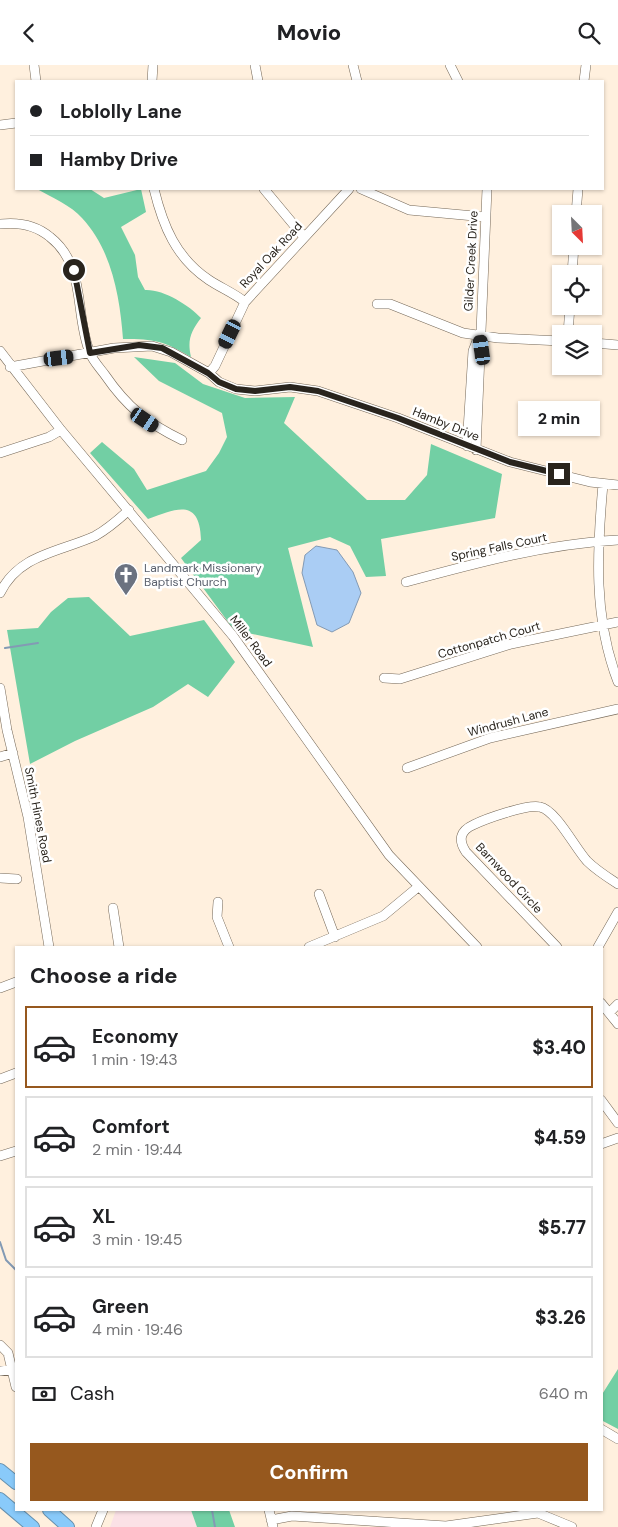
<!DOCTYPE html>
<html lang="en">
<head>
<meta charset="utf-8">
<style>
  :root { --surface:#fff; --page:#f2f2f2; --text:#202124; --muted:#757577; --line:#e0e0e0; --accent:#96581e }
  body { margin:0; font-family:"DM Sans",sans-serif; background:var(--page); color:var(--text); height:100vh; display:flex; flex-direction:column; font-size:19px; white-space:nowrap }
  * { box-sizing:border-box; margin:0 }
  p { font-size:16px; color:var(--muted) }
  .icon { flex:none; width:28px; height:28px; fill:none; stroke:currentColor; stroke-width:2; stroke-linecap:round; stroke-linejoin:round }
  .map { position:relative; flex:1; overflow:hidden }
  .panel { position:absolute; left:15px; top:881px; width:588px; height:565px; display:flex; flex-direction:column; background:var(--surface); border-radius:0px; box-shadow:0 1px 4px #0004 }
  .panel>* { flex:none }
  .banner { position:absolute; left:15px; top:15px; width:589px; height:110px; border-radius:0px; box-shadow:0 1px 4px #0004; display:grid; align-content:center; height:110px; padding:0 15px; background:var(--surface) }
  .needle { width:32px; rotate:156deg }
  .buttons { position:absolute; left:552px; top:140px; display:grid; gap:10px }
  .buttons a { display:grid; place-items:center; width:50px; height:50px; border-radius:0px; background:var(--surface); box-shadow:0 1px 4px #0004; font-size:25px }
  .end { position:absolute; width:22px; height:22px; margin:-11px; border:6px solid #29241d; background:#fff; box-shadow:0 0 0 2px #fff }
  .from { border-radius:50% }
  .bubble { position:absolute; height:35px; border-radius:0px; background:var(--surface); box-shadow:0 1px 4px #0004; font-size:16px; font-weight:800; line-height:35px; text-align:center }
  .car { position:absolute; width:15px; height:30px; margin:-15px -8px; border-radius:6px; box-shadow:0 0 4px 1px #0007; background:linear-gradient(#222 24%,#8ab4d8 0 40%,#222 0 76%,#8ab4d8 0 86%,#222 0) }
  .banner b { display:flex; align-items:center; gap:18px; height:48px; font-size:19px }
  .banner b+b { border-top:1px solid var(--line) }
  .banner i { width:12px; height:12px; background:var(--text) }
  ul { padding:0; list-style:none }
  li { display:flex; align-items:center; gap:15px; height:82px; margin:0 10px 8px; padding:0 5px; border:2px solid var(--line); border-radius:0px }
  li div { flex:1 }
  li b { display:block; font-size:19px }
  li em { font-style:normal; font-weight:800 }
  li.selected { border-color:var(--accent) }
  li>.icon { width:45px; height:45px; stroke-width:1.5 }
  h2 { padding:0 15px; font-size:22px; line-height:60px }
  .pay { display:flex; align-items:center; gap:12px; height:55px; padding:0 15px; font-size:19px }
  .pay p { margin-inline-start:auto }
  .action { display:flex; gap:10px; margin-top:auto; padding:10px 15px }
  .action a { flex:1; height:58px; border-radius:0px; background:var(--accent); color:#fff; font-size:20px; font-weight:800; line-height:58px; text-align:center }
  header { display:flex; justify-content:space-between; align-items:center; height:65px; padding:0 15px; background:var(--surface); font-size:22px; font-weight:800 }
  .map>svg:first-child { display:block }
  .commercial { fill:#fbe1e6 }
  .forest { fill:#72cfa4 }
  .water { fill:#aacdf4; stroke:#839ab4 }
  .lines { fill:none; stroke-linecap:round; stroke-linejoin:round }
  .stream { stroke:#839ab4; stroke-width:2 }
  .minor-casing { stroke:#756858; stroke-width:10 }
  .highway-casing { stroke:#6790ad; stroke-width:14 }
  .minor { stroke:#fff; stroke-width:9 }
  .highway { stroke:#89cafa; stroke-width:12 }
  .route { stroke:#29241d; stroke-width:6 }
  .labels { text-anchor:middle; dominant-baseline:central; stroke-width:5; stroke-linejoin:round; paint-order:stroke }
  .street-label { font-size:12px; fill:#29241d; stroke:#fff }
  .worship-label { font-size:12px; fill:#5b616d; stroke:#fff; text-anchor:start }
</style>
</head>
<body>
<header><svg class="icon" aria-label="back" viewBox="0 0 24 24"><path d="M15 5l-7 7 7 7"/></svg>Movio<svg class="icon" aria-label="search" viewBox="0 0 24 24"><circle cx="10" cy="10" r="6"/><path d="M15 15l6 6"/></svg></header>
<div class="map">
<svg width="618" height="1462" viewBox="0 0 618 1462">
  <rect width="100%" height="100%" fill="#fff0de"/>
  <!-- commercial -->
  <path class="commercial" d="M116 1445H191L197 1462H110Z"/>
  <!-- forest -->
  <path class="forest" d="M37 124H90L104 133 141 124 146 147 121 162 135 190 138 212 145 225C163 224 189 240 201 253 191 266 187 275 191 292 164 276 155 274 123 274 120 233 112 185 82 153 72 141 51 132 37 124Z
    M134 292 175 298 203 319 245 333 295 332 284 358 367 435H405L427 410 431 379 502 409 495 453 381 474 386 511 366 512 350 481 330 472 288 483 313 582 234 565 181 493 201 475C200 433 177 443 148 454L90 388 102 377 134 404 147 425 206 406 219 388 227 372 222 348 159 316Z
    M89 532 130 571 204 555 235 597 208 632 188 619 153 642 75 676 30 699 7 565 38 563 51 547 68 533Z
    M618 1304V1364L601 1355V1331Z
    M191 1445H229L235 1462H197Z"/>
  <!-- water -->
  <path class="water" d="M316 481 337 485 353 507 361 528 349 558 332 567 317 560 302 508 305 490Z"/>
  <g class="lines">
    <!-- stream -->
    <path class="stream" d="M5 583 38 578
      M0 1177 6 1195 16 1205
      M212 1445 215 1462"/>
    <!-- minor casing -->
    <g class="minor-casing">
      <path id="minor" d="M34 0 36 16
        M255 0 258 16
        M353 0 357 16
        M450 0 458 16
        M152 16 153 0
        M584 16 586 0
        M0 60 16 58
        M154 124C163 161 176 193 209 215 221 223 234 228 245 237
        M264 124 304 172
        M361 124 409 145 485 152
        M576 149 578 124
        M0 159C18 157 36 160 50 172 87 201 74 249 90 288 93 296 100 303 105 310 127 342 147 358 182 375
        M572 209 574 181
        M377 239H390L463 268 498 273 561 276
        M568 269 570 241
        M594 278 618 280
        M0 286 61 365 233 571 389 790 477 882
        M10 302 114 283 152 281 171 287 209 308 219 317 236 324 255 326 290 322 318 326 398 353 510 397 590 417 618 420
        M209 308 215 301 245 237 349 124
        M467 381 473 286 478 273
        M476 385 487 124
        M0 388 49 372 61 365
        M603 419C597 486 593 552 618 617
        M406 517C476 498 546 479 618 475
        M0 528C19 489 60 487 95 471 108 464 118 455 129 445
        M384 613 400 614 511 579 618 557
        M0 623 7 665 28 752 49 882
        M0 692 13 688
        M407 703 490 673 618 644
        M0 813 17 814
        M319 829 335 872
        M218 837 217 852 229 882
        M113 843 119 882
        M309 882 383 851 418 822
        M557 882 466 787C458 775 460 766 473 760 485 754 527 739 540 742 556 745 575 783 587 796 596 805 607 812 618 819
        M598 882 618 847
        M0 923 16 917
        M601 938 618 959
        M609 948 618 939
        M0 1014 16 1008
        M601 1035 618 1058
        M601 1079 618 1073
        M0 1091 16 1086
        M0 1280 8 1288 16 1322
        M0 1306 16 1304
        M601 1364 618 1374
        M269 1445 273 1462
        M271 1455 292 1451 446 1461 538 1448 572 1462
        M96 1462 103 1445"/>
    </g>
    <!-- highway casing -->
    <g class="highway-casing">
      <path id="highway" d="M0 1405 16 1418
        M0 1434 33 1462
        M49 1445 68 1462"/>
    </g>
    <!-- minor -->
    <use href="#minor" class="minor"/>
    <!-- highway -->
    <use href="#highway" class="highway"/>
  </g>
  <g class="lines">
    <!-- route -->
    <path class="route" d="M74 205 90 288 139 280 162 283 208 308 219 317 236 324 255 326 290 322 318 326 398 353 510 397 559 409"/>
  </g>
  <!-- icons -->
  <defs>
    <g id="church-pin" transform="scale(1.25)"><path d="M0 17L-7.5 6A9.5 9.5 0 1 1 7.5 6Z" fill="#6b7280" stroke="#fff"/><path d="M-1.2-6h2.4v3.5h3.3v2.4h-3.3V6h-2.4V-.1h-3.3v-2.4h3.3Z" fill="#fff"/></g>
  </defs>
  <g fill-rule="evenodd">
    <use href="#church-pin" x="126" y="510"/>
  </g>
  <g class="labels">
    <!-- street labels -->
    <g class="street-label">
      <text transform="translate(271 190) rotate(-47)">Royal Oak Road</text>
      <text transform="translate(471 196) rotate(-87)">Gilder Creek Drive</text>
      <text transform="translate(446 359) rotate(22)">Hamby Drive</text>
      <text transform="translate(499 482) rotate(-12)">Spring Falls Court</text>
      <text transform="translate(489 575) rotate(-16)">Cottonpatch Court</text>
      <text transform="translate(251 576) rotate(53)">Miller Road</text>
      <text transform="translate(508 657) rotate(-15)">Windrush Lane</text>
      <text transform="translate(38 750) rotate(79)">Smith Hines Road</text>
      <text transform="translate(509 813) rotate(47)">Barnwood Circle</text>
    </g>
    <!-- worship labels -->
    <g class="worship-label">
      <text x="144" y="503">Landmark Missionary<tspan x="144" dy="14">Baptist Church</tspan></text>
    </g>
  </g>
</svg>
<div class="buttons">
<a><svg class="needle" viewBox="-14 -14 28 28"><path d="M0-13l5 13h-10z" fill="#e53935"/><path d="M0 13l5-13h-10z" fill="#757577"/></svg></a>
<a><svg class="icon" aria-label="locate" viewBox="0 0 24 24"><circle cx="12" cy="12" r="6"/><path d="M12 2v4M12 18v4M2 12h4M18 12h4"/></svg></a>
<a><svg class="icon" aria-label="layers" viewBox="0 0 24 24"><path d="M12 4l9 5-9 5-9-5zM3 14l9 5 9-5"/></svg></a>
</div>
<i class="end from" style="left:74px;top:205px"></i>
<i class="end" style="left:559px;top:409px"></i>
<div class="bubble" style="left:518px;top:336px;width:82px">2 min</div>
<i class="car" style="left:230px;top:269px;rotate:206deg"></i>
<i class="car" style="left:482px;top:285px;rotate:352deg"></i>
<i class="car" style="left:59px;top:293px;rotate:83deg"></i>
<i class="car" style="left:145px;top:355px;rotate:124deg"></i>
<div class="banner">
<b><i class="from"></i>Loblolly Lane</b>
<b><i></i>Hamby Drive</b>
</div>
<section class="panel">
<h2>Choose a ride</h2>
<ul>
<li class="selected"><svg class="icon" aria-label="car" viewBox="0 0 24 24"><path d="M5 17H2v-5l4-1 3-4h7l3 4 3 1v5h-3M9 17h6M6 11h13"/><circle cx="7" cy="17" r="2"/><circle cx="17" cy="17" r="2"/></svg><div><b>Economy</b><p>1 min · 19:43</p></div><em>$3.40</em></li>
<li><svg class="icon" aria-label="car" viewBox="0 0 24 24"><path d="M5 17H2v-5l4-1 3-4h7l3 4 3 1v5h-3M9 17h6M6 11h13"/><circle cx="7" cy="17" r="2"/><circle cx="17" cy="17" r="2"/></svg><div><b>Comfort</b><p>2 min · 19:44</p></div><em>$4.59</em></li>
<li><svg class="icon" aria-label="car" viewBox="0 0 24 24"><path d="M5 17H2v-5l4-1 3-4h7l3 4 3 1v5h-3M9 17h6M6 11h13"/><circle cx="7" cy="17" r="2"/><circle cx="17" cy="17" r="2"/></svg><div><b>XL</b><p>3 min · 19:45</p></div><em>$5.77</em></li>
<li><svg class="icon" aria-label="car" viewBox="0 0 24 24"><path d="M5 17H2v-5l4-1 3-4h7l3 4 3 1v5h-3M9 17h6M6 11h13"/><circle cx="7" cy="17" r="2"/><circle cx="17" cy="17" r="2"/></svg><div><b>Green</b><p>4 min · 19:46</p></div><em>$3.26</em></li>
</ul>
<div class="pay"><svg class="icon" aria-label="cash" viewBox="0 0 24 24"><path d="M3 7h18v10H3z"/><circle cx="12" cy="12" r="2"/></svg>Cash<p>640 m</p></div>
<div class="action"><a>Confirm</a></div>
</section>
</div>
</body>
</html>
